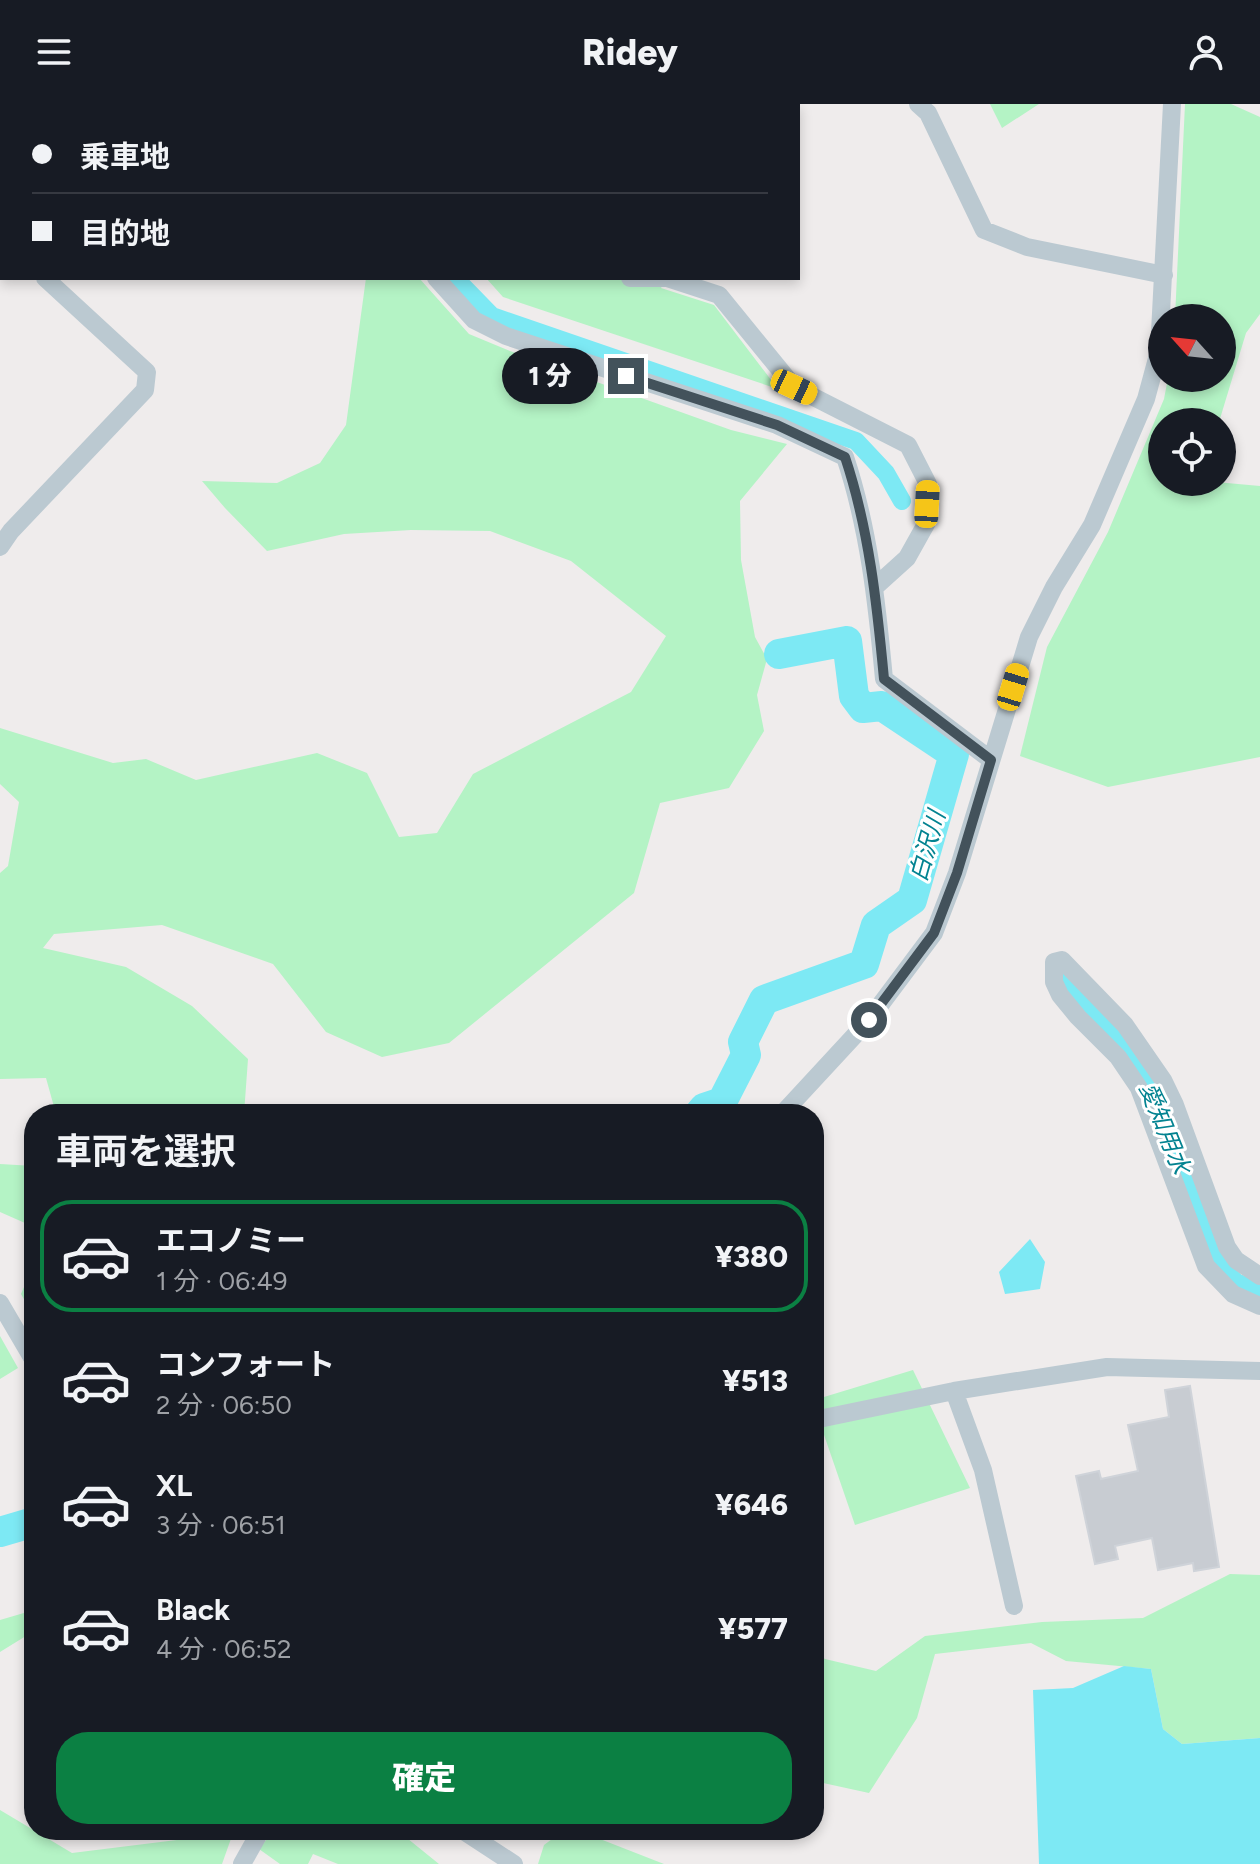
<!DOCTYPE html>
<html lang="ja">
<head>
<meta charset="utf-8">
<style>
  :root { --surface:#171b24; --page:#20242c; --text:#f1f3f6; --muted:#9ea1a6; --line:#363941; --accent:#0b8043 }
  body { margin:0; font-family:Figtree,"Noto Sans JP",sans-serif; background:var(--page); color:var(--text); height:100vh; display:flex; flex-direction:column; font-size:30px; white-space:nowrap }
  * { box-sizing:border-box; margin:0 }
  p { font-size:26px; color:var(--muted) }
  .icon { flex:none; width:44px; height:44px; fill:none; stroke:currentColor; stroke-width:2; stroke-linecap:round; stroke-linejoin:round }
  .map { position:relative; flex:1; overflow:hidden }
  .panel { position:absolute; left:24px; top:1000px; width:800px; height:736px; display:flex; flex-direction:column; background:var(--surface); border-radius:32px; box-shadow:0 4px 12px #0003 }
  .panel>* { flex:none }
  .hud { position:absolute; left:0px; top:0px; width:800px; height:176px; box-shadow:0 4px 12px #0003; display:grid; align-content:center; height:176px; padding:0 32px; background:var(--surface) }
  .needle { width:52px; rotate:297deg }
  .fabs { position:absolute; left:1148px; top:200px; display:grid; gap:16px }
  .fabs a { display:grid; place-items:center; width:88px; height:88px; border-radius:50%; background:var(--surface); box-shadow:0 4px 12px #0003; font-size:40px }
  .end { position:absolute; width:36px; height:36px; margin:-18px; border:10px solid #43525b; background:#fff; box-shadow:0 0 0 4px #fff }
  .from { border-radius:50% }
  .bubble { position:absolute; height:56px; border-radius:28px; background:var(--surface); box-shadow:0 4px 12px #0003; font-size:26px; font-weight:800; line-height:56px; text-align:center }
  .car { position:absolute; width:24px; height:48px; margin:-24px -12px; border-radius:10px; box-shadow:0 0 6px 2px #0007; background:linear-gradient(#f5c518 24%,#345 0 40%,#f5c518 0 76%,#345 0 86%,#f5c518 0) }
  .hud b { display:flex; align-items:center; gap:28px; height:76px; font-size:30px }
  .hud b+b { border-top:2px solid var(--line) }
  .hud i { width:20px; height:20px; background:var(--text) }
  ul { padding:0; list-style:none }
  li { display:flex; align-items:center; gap:24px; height:112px; margin:0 16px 12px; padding:0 16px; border:4px solid transparent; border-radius:32px }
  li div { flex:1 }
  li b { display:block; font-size:30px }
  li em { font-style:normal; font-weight:800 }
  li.on { border-color:var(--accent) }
  li>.icon { width:72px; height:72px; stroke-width:1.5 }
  h2 { padding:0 32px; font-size:36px; line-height:96px }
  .button { display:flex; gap:16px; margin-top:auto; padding:16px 32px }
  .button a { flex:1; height:92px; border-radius:32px; background:var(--accent); color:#fff; font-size:32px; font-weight:800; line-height:92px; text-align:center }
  header { display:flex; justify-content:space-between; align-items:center; height:104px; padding:0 32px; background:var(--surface); font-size:36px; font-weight:800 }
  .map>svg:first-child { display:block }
  .green { fill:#b4f3c5 }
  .water { fill:#7de9f4 }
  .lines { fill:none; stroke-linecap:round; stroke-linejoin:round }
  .canal { stroke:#7de9f4; stroke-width:18 }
  .river { stroke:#7de9f4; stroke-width:30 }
  .building { fill:#c8ccd2; stroke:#cfd3d9; stroke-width:2 }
  .minor { stroke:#bbc9d1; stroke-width:18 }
  .route { stroke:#43525b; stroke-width:10 }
  .labels { text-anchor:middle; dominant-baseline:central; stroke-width:6; stroke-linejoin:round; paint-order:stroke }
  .water-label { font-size:24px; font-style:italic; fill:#038391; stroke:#fff }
</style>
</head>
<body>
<header><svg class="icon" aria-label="menu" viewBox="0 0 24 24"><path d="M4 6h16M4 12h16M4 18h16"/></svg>Ridey<svg class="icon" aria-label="person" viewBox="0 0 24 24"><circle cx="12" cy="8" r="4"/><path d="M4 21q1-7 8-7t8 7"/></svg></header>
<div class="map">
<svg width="1260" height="1760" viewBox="0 0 1260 1760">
  <rect width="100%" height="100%" fill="#efecec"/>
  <!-- green -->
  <path class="green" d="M323 0H730L731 2H325Z
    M990 0H1039L1002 24Z
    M1185 0H1231L1260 13V210L1246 229 1219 318H1162V378H1216L1260 382V653L1108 683 1020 652 1047 543 1108 428 1164 295 1168 274H1222V214H1175Z
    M366 174H419L469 230 510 247 731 326 787 340 740 397 741 456 755 533 767 555 757 591 764 627 729 684 660 699 634 789 449 939 382 953 326 928 273 860 162 821 54 830 43 844 126 863 192 902 248 955 244 1010H56L46 974 0 975V769L8 762 19 698 0 680V624L113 659 146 655 196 676 317 649 367 669 399 733 437 729 473 670 631 588 666 532 571 457 490 427 411 426 344 430 267 447 225 404 202 377 277 379 320 359 346 321Z
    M486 174H667L661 184 714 201 778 285 503 193Z
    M0 1060 34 1062V1123L0 1108Z
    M34 1160V1213L21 1190Z
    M0 1232 18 1264 0 1275Z
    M913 1266 970 1384 855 1421 822 1325 814 1328V1296Z
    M1230 1470 1260 1471V1634L1182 1640 1163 1625 1151 1565 1066 1557 1031 1539 935 1550 917 1614 869 1689 814 1677V1547L825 1555 876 1567 925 1532 1042 1518 1143 1514Z
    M34 1506V1527L0 1548V1516Z
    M0 1706 72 1749 233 1729 222 1760H0Z
    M274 1726H397L439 1760H338L313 1750 308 1760H280L259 1745Z
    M564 1726H577L664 1760H538L544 1741Z"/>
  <!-- water -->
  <path class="water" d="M1030 1135 1045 1158 1040 1185 1005 1190 999 1168Z
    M1124 1562 1151 1565 1163 1625 1182 1640 1260 1634V1760H1039L1033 1586 1073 1584Z"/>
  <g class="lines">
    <!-- canal -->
    <path class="canal" d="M290 0 292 2
      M455 174 492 212 856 337 886 369 902 397
      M1059 861 1072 889 1117 935 1145 971 1166 1016 1198 1110 1220 1162 1236 1178 1260 1189"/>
    <!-- river -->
    <path class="river" d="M699 1010 704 1004 722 998 746 951 743 938 764 896 864 860 876 821 912 796 954 650 882 602 863 604 854 592 847 537 779 550
      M0 1428 34 1418"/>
  </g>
  <!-- building -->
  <path class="building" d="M1190 1282 1219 1463 1194 1467 1193 1459 1158 1466 1152 1434 1115 1442 1118 1455 1095 1460 1076 1372 1099 1367 1101 1375 1138 1367 1128 1321 1169 1313 1165 1286Z"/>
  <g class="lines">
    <!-- minor -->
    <path class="minor" d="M275 0 277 2
      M918 0 928 9 984 126 1027 143 1164 171
      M366 2V0
      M0 132 2 134
      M436 174 474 216 506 232 777 321 845 353C869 425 877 500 884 575L991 656
      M630 174H667L719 191 794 283 908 341 928 380 926 420 907 454 876 482
      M0 443 11 427 145 286 147 268 45 174
      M782 1010 869 916 934 829 957 769 1029 533 1054 483 1092 421 1146 295 1159 247 1172 0
      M1260 1172 1236 1156 1227 1143 1175 1001 1163 976 1125 921 1062 856 1054 858V878L1060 891 1078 913 1118 953 1139 984 1206 1162 1233 1190 1260 1202
      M0 1199 34 1257
      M954 1287 983 1366 1014 1502
      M814 1316 954 1287 1107 1263 1260 1267
      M462 1726 514 1760
      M242 1760 261 1726"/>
  </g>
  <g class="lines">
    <!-- route -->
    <path class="route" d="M626 272 777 321 845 353C869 425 877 500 884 575L991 656 957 769 934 829 869 916"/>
  </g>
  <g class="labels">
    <!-- water labels -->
    <g class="water-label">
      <text transform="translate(927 742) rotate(-74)">白沢川</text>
      <text transform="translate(1165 1024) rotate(68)">愛知用水</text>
    </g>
  </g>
</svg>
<div class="fabs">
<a><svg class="needle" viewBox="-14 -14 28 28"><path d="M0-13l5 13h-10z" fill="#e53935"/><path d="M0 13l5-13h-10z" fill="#9ea1a6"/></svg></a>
<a><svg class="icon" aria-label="locate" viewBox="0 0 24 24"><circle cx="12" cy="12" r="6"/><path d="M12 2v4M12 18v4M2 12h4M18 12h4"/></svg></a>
</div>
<i class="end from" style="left:869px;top:916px"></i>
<i class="end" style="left:626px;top:272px"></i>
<div class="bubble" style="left:502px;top:244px;width:96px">1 分</div>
<i class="car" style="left:794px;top:283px;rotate:115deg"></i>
<i class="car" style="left:927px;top:400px;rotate:3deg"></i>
<i class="car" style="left:1013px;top:583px;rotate:17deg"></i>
<div class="hud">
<b><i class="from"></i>乗車地</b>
<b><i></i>目的地</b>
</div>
<section class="panel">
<h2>車両を選択</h2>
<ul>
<li class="on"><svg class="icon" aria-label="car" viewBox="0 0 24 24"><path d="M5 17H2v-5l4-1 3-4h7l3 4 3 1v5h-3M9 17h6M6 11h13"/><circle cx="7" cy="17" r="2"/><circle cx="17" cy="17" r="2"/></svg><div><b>エコノミー</b><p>1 分 · 06:49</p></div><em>¥380</em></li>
<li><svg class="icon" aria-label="car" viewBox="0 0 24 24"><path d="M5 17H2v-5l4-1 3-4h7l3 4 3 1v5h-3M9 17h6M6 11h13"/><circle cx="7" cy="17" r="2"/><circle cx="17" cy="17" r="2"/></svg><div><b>コンフォート</b><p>2 分 · 06:50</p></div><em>¥513</em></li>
<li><svg class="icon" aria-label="car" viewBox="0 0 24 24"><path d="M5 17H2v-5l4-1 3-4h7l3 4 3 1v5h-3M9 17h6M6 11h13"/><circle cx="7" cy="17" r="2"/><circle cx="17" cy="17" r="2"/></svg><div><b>XL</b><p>3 分 · 06:51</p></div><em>¥646</em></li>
<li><svg class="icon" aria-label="car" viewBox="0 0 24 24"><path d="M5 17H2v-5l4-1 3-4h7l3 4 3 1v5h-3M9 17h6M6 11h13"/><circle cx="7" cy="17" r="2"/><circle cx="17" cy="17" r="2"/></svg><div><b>Black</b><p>4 分 · 06:52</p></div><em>¥577</em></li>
</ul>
<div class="button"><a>確定</a></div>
</section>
</div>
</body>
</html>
